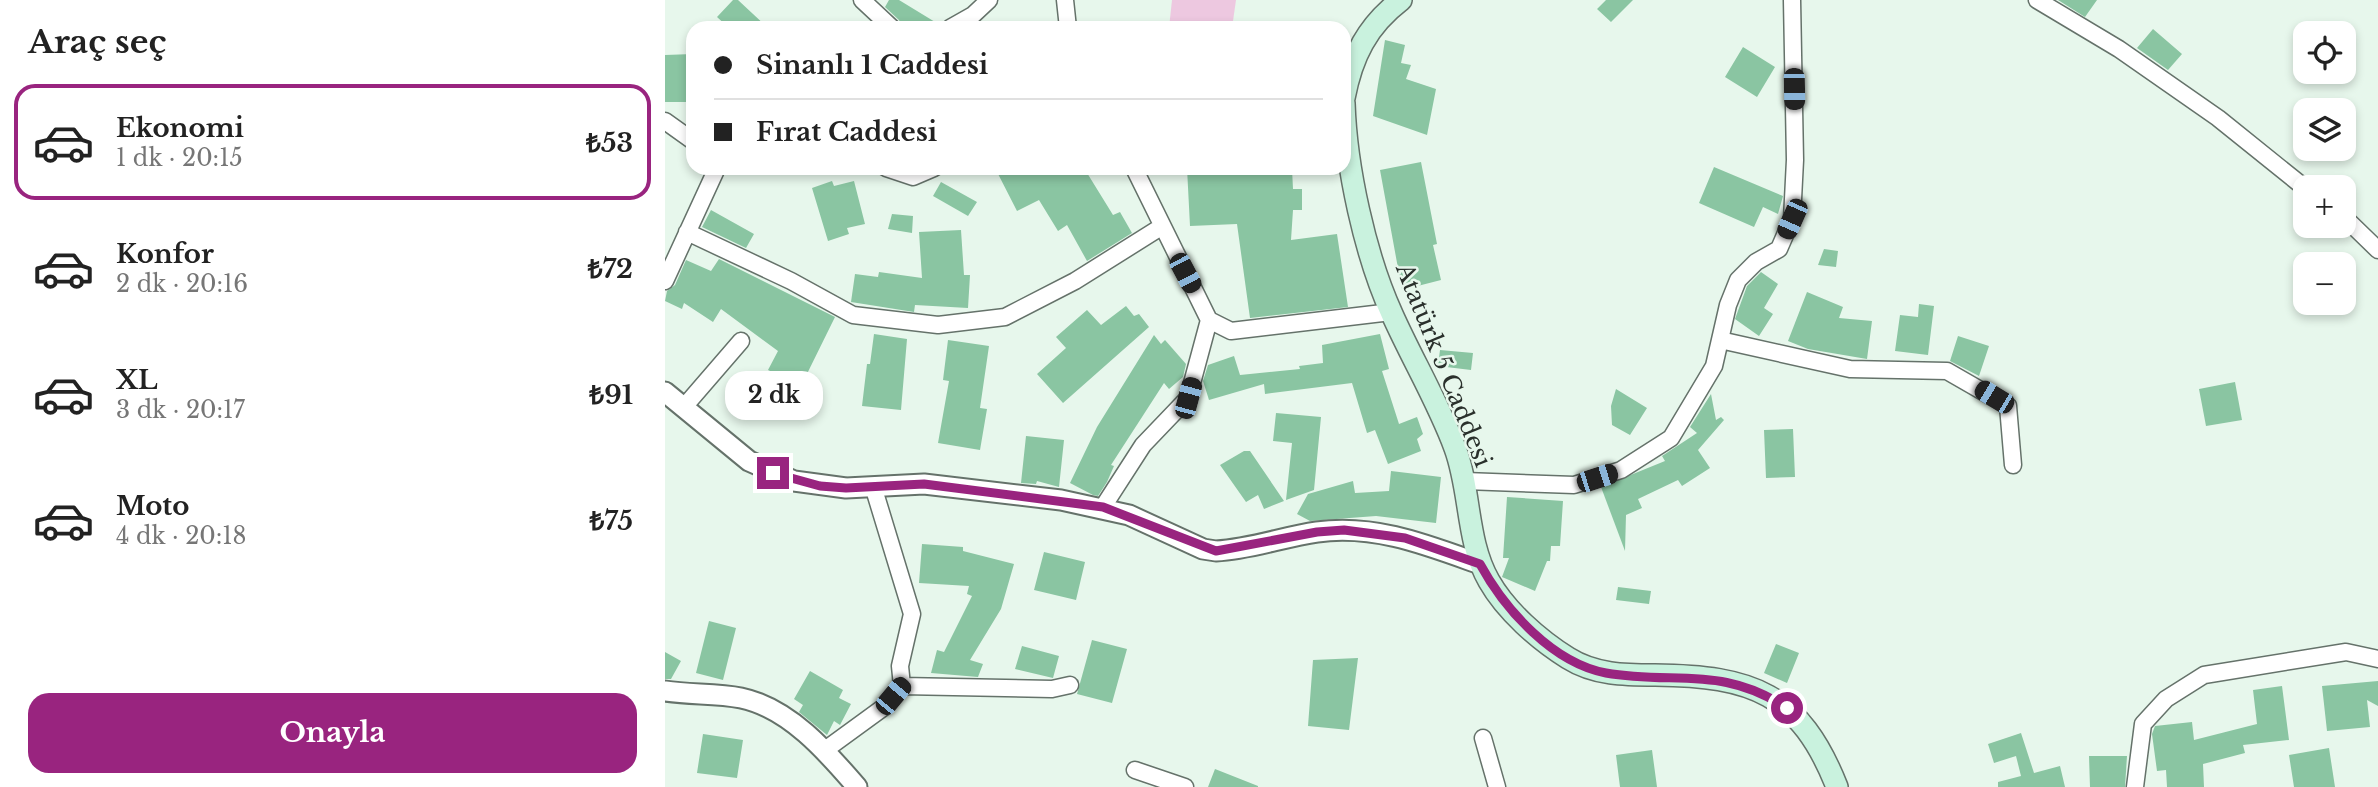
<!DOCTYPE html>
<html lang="tr">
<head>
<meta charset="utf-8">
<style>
  :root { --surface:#fff; --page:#f6f6f6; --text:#222; --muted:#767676; --line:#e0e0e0; --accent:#99247f }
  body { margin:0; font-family:"Libre Baskerville",serif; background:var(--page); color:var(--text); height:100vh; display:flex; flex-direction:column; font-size:26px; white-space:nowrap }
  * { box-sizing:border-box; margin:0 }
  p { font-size:23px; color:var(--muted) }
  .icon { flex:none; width:38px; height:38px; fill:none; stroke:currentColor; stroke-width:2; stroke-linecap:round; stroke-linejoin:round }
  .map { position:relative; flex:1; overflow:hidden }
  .details { display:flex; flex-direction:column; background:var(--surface); width:665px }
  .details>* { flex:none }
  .top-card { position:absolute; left:21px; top:21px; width:665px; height:154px; border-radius:21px; box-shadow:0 4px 10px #0003; display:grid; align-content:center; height:154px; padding:0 28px; background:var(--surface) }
  .controls { position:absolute; left:1628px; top:21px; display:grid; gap:14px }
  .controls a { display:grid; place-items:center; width:63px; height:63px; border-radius:14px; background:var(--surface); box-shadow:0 4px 10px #0003; font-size:35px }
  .end { position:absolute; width:32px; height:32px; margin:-16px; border:9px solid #99247f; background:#fff; box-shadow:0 0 0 4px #fff }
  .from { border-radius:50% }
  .bubble { position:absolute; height:49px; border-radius:21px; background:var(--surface); box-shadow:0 4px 10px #0003; font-size:23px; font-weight:700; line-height:49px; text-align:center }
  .car { position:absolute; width:21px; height:42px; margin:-21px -10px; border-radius:9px; box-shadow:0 0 5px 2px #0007; background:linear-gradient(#222 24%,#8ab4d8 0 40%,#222 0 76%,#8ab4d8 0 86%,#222 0) }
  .top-card b { display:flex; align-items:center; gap:24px; height:66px; font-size:26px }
  .top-card b+b { border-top:2px solid var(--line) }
  .top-card i { width:18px; height:18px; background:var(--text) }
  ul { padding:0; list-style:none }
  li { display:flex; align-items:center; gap:21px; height:116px; margin:0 14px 10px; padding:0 14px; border:4px solid transparent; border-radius:21px }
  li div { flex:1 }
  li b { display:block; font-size:26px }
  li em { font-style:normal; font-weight:700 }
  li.on { border-color:var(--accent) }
  li>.icon { width:63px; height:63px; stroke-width:1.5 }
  h2 { padding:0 28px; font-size:32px; line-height:84px }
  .action { display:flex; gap:14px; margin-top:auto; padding:14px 28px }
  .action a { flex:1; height:80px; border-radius:21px; background:var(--accent); color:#fff; font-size:28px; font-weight:700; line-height:80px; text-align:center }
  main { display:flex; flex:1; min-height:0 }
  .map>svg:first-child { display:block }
  .green { fill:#edc8e0 }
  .building { fill:#8ac5a2 }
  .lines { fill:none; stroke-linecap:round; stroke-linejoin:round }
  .minor-casing { stroke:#65726a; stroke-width:19 }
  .tertiary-casing { stroke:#65726a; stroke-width:23 }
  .secondary-casing { stroke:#65726a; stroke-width:24 }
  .minor { stroke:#fff; stroke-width:16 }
  .tertiary { stroke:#fff; stroke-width:19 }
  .secondary { stroke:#c9f2de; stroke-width:21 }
  .route { stroke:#99247f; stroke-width:9 }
  .labels { text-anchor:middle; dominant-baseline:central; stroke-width:5; stroke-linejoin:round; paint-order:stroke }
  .street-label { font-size:24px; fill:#2a302c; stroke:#e7f7ec }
</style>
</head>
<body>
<main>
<section class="details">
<h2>Araç seç</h2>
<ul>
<li class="on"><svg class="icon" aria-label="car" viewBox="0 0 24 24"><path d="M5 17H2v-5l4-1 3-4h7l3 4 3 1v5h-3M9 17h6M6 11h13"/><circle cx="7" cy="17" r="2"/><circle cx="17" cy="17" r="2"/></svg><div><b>Ekonomi</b><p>1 dk · 20:15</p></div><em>₺53</em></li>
<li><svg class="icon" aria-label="car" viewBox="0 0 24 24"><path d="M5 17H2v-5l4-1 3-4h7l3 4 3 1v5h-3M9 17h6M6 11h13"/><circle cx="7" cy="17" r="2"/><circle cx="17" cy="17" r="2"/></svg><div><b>Konfor</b><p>2 dk · 20:16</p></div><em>₺72</em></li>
<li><svg class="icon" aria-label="car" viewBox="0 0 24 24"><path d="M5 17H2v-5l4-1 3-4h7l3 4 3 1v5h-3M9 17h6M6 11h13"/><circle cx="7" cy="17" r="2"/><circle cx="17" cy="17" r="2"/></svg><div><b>XL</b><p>3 dk · 20:17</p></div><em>₺91</em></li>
<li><svg class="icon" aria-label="car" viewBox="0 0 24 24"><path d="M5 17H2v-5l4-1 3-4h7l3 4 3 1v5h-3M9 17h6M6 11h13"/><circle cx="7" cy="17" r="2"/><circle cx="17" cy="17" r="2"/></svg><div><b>Moto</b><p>4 dk · 20:18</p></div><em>₺75</em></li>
</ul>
<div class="action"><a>Onayla</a></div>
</section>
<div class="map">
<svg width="1713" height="787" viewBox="0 0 1713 787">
  <rect width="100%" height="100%" fill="#e7f7ec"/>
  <!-- green -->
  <path class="green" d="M507 0H571L567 28H504Z"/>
  <!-- building -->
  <path class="building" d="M68 0H73L103 28H64L52 17Z
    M224 0H234L275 25V28H237L234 20 220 7Z
    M941 0H968L946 22 932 9Z
    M1393 0H1432L1420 17Z
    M1488 29 1517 54 1503 70 1472 48Z
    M720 40 740 45 736 63 746 65 741 79 771 89 762 135 708 116Z
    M1078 47 1110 67 1092 97 1060 77Z
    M28 54V102H0V55Z
    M756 162 772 244 768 245 776 280 737 290 715 170Z
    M1049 167 1118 196 1113 214 1098 207 1089 227 1034 203Z
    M330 168H419L448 215 455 212 467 233 422 261 402 225 393 231 374 200 352 211Z
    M522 168 627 169 628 189H637V210H628L626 240 672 234 683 307 585 318 572 224 525 226Z
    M167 181 169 186 189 181 200 224 182 228 184 234 163 241 147 188Z
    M276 182 312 202 303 216 268 196Z
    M46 210 89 234 81 248 37 227Z
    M227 214 248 216 247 233 223 229Z
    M296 230 299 275H305L303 308 250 305 249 312 186 302 190 274 213 277 214 272 257 278 254 232Z
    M1159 249 1173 251 1171 267 1153 265Z
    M54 259 170 317 136 386 103 370 113 351 56 309 48 322 19 303 17 309 0 301 2 291 10 285 21 260 46 271Z
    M1096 272 1113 284 1099 308 1108 314 1094 336 1070 319 1082 286Z
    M1142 292 1178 307 1174 318 1207 321 1202 359 1143 349 1123 341Z
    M1254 304 1269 306 1263 355 1230 351 1235 315 1253 317Z
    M461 306 469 316 474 314 484 327 398 403 372 374 401 348 391 337 422 310 436 325Z
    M209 334 242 339 236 410 197 406 202 364H205Z
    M715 334 724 369 717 371 734 424 752 417 758 434 752 439 756 451 723 464 710 430 702 433 687 383 600 394 599 384 544 400 538 381 543 365 569 356 575 375 635 369 634 366 658 363 657 345Z
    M489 335 496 344 500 340 521 364 518 377 504 389 499 383 446 465 449 466 442 482 433 496 428 495 405 483 432 427Z
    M1293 336 1324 346 1314 376 1285 361Z
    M283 340 324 346 315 408 322 409 315 450 273 443 284 381 278 380Z
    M775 350 808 353 806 370 773 366Z
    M1570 382 1577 420 1541 426 1534 389Z
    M951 389 982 408 965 435 947 425 946 406Z
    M1046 394 1051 420 1056 417 1059 420 1033 450 1045 468 1017 486 1013 480 973 499 977 508 961 515 960 551 936 487 1000 461 997 456 1032 433 1025 427Z
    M611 413 656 417 649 490 621 500 627 443 608 441Z
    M1128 429 1130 477 1101 478 1099 430Z
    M361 436 399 440 394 487 372 481 371 484 356 483Z
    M579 451H585L619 501 599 509 593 495 581 502 555 465Z
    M726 471 776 477 771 523 711 516 645 521 632 514 643 494 688 481 690 493 724 491Z
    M842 497 898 501 895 546H886L885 561H882L870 591 837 577 844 558H838Z
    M257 544 298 547V551L349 564 336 609 305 660 318 664 313 677 266 673 272 650 279 652 307 596 302 594 304 586 254 583Z
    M379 552 420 562 411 600 369 590Z
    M953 587 986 591 984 604 951 600Z
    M44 621 71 628 58 680 31 673Z
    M427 640 462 649 447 703 412 694Z
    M1111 644 1134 653 1122 683 1099 673Z
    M357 646 394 656 388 678 350 669Z
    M0 652 16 661 6 679H0Z
    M693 658 684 730 643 726 648 660Z
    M145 671 178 690 174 698 186 704 175 725 169 721 162 735 134 712 138 705 129 699Z
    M1713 681V706L1702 700 1705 727 1662 731 1657 686Z
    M1617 686 1624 740 1578 745 1580 753 1538 764 1539 787H1502L1501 770 1492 771 1487 734 1490 726 1527 722 1529 740 1592 724 1588 690Z
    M1356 733 1369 773 1395 766 1400 787H1333V782L1356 776 1351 756 1329 763 1323 744Z
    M38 734 78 740 72 778 32 773Z
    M1664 748 1670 787H1629L1624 755Z
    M987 750 992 787H955L951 755Z
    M1424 756H1462L1460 787H1425Z
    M550 769 593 786V787H543Z"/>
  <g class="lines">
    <!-- minor casing -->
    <g class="minor-casing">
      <path id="minor" d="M197 0 227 28
        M400 0 403 28
        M1372 0 1454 49 1553 118 1640 188
        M285 28 308 15 324 0
        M0 121 28 141
        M221 168 248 177 269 168
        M469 168 544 320 566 331 726 312
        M1678 216 1713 250
        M22 232 126 281 188 315 273 325 340 317 410 281 496 227
        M0 281 52 168
        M1055 340 1185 369 1282 371 1343 406 1348 465
        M19 407 76 341
        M800 481 909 485 956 470 1006 438 1049 366 1063 305 1073 280 1091 262 1114 249 1127 219 1130 160 1127 0
        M438 507 478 445 523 398 544 320
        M237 686 387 689 405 685
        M818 738 832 787
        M160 750 219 707 237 686 235 666 247 614 208 486
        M470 770 520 787
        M1470 787 1478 724 1501 699 1539 675 1681 652 1713 659"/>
    </g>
    <!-- tertiary casing -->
    <g class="tertiary-casing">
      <path id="tertiary" d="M0 392 84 461 129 481 181 488 259 484 396 500 464 515 538 549 551 551C586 549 618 537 652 532 710 524 762 545 815 564
        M0 691C25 695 51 693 76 698 124 708 162 752 192 787"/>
    </g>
    <!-- secondary casing -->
    <g class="secondary-casing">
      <path id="secondary" d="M679 98C687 56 702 26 736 0
        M679 103C681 167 700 255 727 314 747 359 773 402 790 448 806 491 801 541 824 581 841 611 874 640 903 658 930 675 960 675 990 675 1087 676 1135 693 1172 787"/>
    </g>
    <!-- minor -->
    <use href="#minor" class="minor"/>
    <!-- tertiary -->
    <use href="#tertiary" class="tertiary"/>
    <!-- secondary -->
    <use href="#secondary" class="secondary"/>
  </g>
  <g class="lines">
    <!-- route -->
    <path class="route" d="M108 473 155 486 181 488 259 484 438 507 551 551 652 532 679 530 740 538 815 564C840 610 888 663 941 673 1010 685 1057 665 1122 708"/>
  </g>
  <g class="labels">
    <!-- street labels -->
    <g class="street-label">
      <text transform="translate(779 365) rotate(68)">Atatürk 5 Caddesi</text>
    </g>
  </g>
</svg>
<div class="controls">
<a><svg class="icon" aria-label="locate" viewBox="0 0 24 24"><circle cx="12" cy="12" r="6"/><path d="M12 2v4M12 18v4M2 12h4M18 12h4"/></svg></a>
<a><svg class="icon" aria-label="layers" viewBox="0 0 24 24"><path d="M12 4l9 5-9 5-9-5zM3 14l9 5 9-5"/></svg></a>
<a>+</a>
<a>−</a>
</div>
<i class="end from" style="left:1122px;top:708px"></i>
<i class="end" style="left:108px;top:473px"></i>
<div class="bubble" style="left:60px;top:371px;width:98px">2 dk</div>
<i class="car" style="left:1129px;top:89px;rotate:179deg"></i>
<i class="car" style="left:1127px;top:219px;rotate:204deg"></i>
<i class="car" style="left:520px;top:273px;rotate:152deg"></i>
<i class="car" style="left:1329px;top:397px;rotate:301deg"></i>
<i class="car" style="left:523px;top:398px;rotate:15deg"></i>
<i class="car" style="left:932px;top:478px;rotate:72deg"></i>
<i class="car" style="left:228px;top:696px;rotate:40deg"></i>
<div class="top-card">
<b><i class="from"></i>Sinanlı 1 Caddesi</b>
<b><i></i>Fırat Caddesi</b>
</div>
</div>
</main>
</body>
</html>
